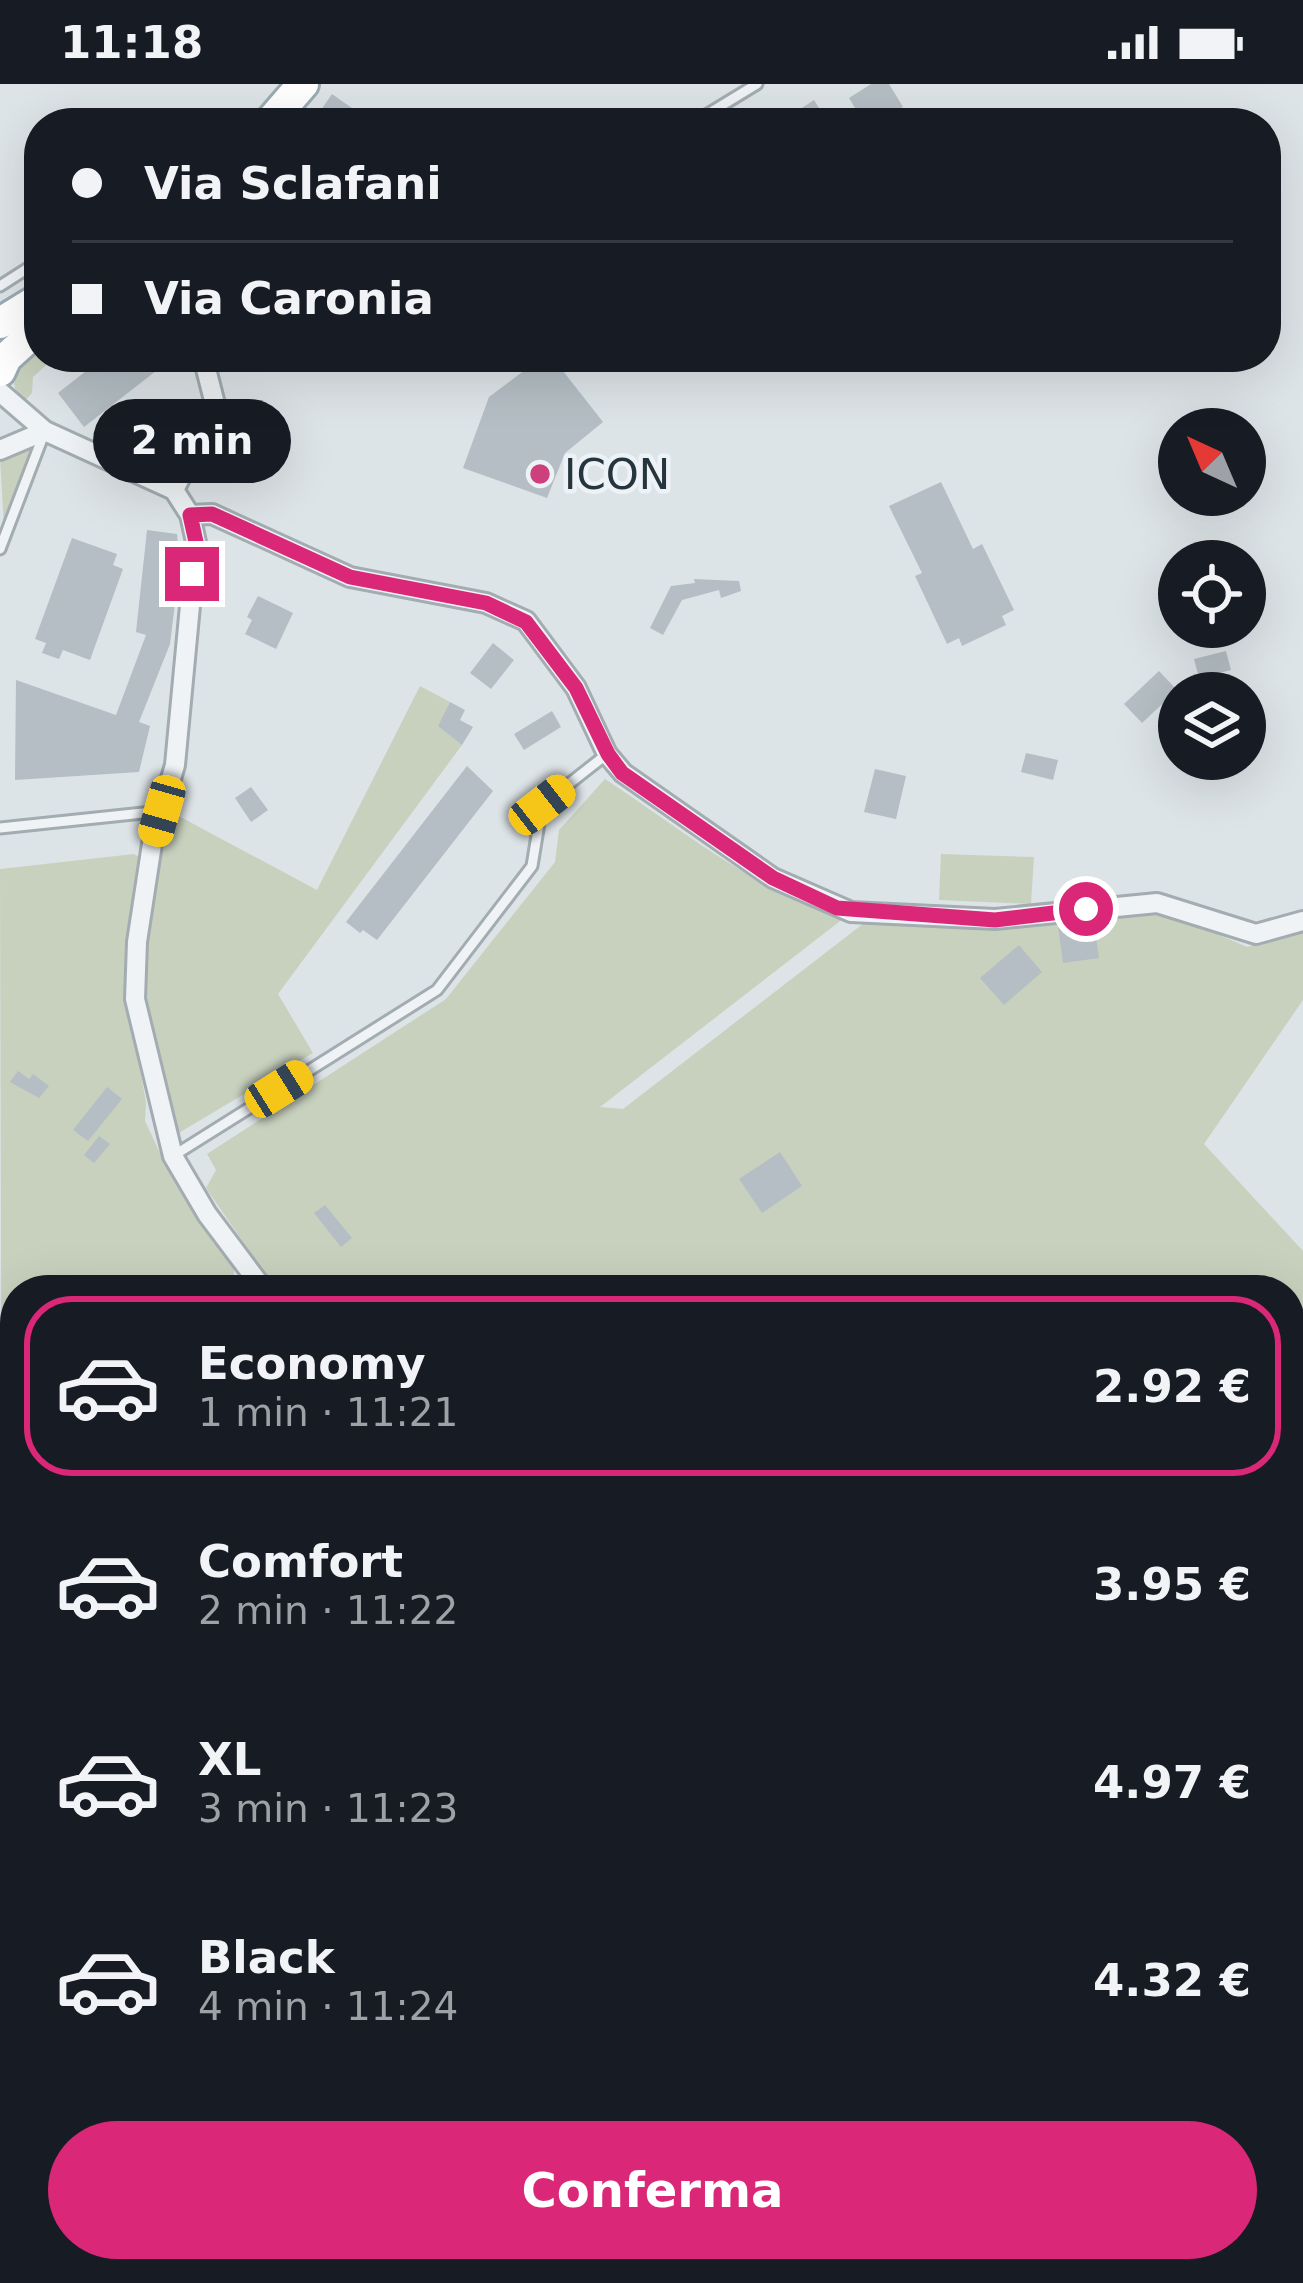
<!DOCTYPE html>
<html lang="it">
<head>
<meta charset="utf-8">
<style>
  :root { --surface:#171b24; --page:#242831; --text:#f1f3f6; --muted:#9ea1a6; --line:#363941; --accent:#db2777 }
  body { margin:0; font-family:"DejaVu Sans",sans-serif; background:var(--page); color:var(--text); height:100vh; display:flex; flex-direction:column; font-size:45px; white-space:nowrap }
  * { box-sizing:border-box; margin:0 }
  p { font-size:39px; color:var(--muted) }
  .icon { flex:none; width:66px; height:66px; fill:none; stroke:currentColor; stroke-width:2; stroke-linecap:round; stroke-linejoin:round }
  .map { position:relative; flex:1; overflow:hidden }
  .side { position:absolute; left:0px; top:1191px; width:1305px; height:1008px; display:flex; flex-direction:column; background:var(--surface); border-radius:48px 48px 0 0; box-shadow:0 12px 48px #0002 }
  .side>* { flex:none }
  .banner { position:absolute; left:24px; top:24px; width:1257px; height:264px; border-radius:48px; box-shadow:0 12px 48px #0002; display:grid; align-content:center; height:264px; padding:0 48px; background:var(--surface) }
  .needle { width:78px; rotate:316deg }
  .controls { position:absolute; left:1158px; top:324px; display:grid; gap:24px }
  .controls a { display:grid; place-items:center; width:108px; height:108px; border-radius:50%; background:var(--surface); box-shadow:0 12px 48px #0002; font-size:60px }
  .end { position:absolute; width:54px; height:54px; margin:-27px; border:15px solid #db2777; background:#fff; box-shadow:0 0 0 6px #fff }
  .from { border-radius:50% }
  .bubble { position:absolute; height:84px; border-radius:42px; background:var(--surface); box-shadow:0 12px 48px #0002; font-size:39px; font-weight:600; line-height:84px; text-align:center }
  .car { position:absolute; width:36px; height:72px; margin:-36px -18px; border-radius:15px; box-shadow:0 0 9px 3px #0007; background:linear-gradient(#f5c518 24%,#345 0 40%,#f5c518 0 76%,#345 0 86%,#f5c518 0) }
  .banner b { display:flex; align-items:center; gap:42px; height:114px; font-size:45px }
  .banner b+b { border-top:3px solid var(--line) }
  .banner i { width:30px; height:30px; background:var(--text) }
  ul { padding:21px 0 0; list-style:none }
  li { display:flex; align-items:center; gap:36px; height:180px; margin:0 24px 18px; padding:0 24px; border:6px solid transparent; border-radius:48px }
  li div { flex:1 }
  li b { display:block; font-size:45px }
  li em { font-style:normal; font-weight:600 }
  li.selected { border-color:var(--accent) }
  li>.icon { width:108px; height:108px; stroke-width:1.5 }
  .button { display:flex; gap:24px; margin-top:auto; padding:24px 48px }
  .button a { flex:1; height:138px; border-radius:72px; background:var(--accent); color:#fff; font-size:48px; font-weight:600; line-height:138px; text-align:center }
  .status { display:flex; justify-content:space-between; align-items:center; height:84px; padding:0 60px; background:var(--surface); direction:ltr }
  .status svg { height:33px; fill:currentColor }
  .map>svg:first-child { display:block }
  .built { fill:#cbd3d9 }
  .green { fill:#c8d1be }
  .building { fill:#b4bec4 }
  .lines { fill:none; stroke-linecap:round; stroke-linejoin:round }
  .lane-casing { stroke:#a2acb1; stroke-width:15 }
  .street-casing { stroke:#a2acb1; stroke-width:24 }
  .primary-casing { stroke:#9cabb2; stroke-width:36 }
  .lane { stroke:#eff3f5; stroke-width:9 }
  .street { stroke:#eff3f5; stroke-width:18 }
  .primary { stroke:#fff; stroke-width:30 }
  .route { stroke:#db2777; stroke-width:15 }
  .poi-dot { fill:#cd407d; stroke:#ecf2f5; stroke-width:4.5 }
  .labels { text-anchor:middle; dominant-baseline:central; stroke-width:9; stroke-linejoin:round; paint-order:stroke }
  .poi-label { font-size:42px; fill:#26353d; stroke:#ecf2f5; text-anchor:start }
</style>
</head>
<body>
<div class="status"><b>11:18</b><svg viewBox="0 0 49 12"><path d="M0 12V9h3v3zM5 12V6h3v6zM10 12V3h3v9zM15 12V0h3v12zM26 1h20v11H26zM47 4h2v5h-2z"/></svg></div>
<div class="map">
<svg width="1303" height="2199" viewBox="0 0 1303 2199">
  <rect width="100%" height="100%" fill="#dde4e7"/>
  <!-- built -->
  <path class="built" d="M15 1523V1995L0 1986V1530Z
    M254 2184H644L658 2199H270Z"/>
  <!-- green -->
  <path class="green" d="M39 255V273H55L33 293 32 309 22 320C4 292 20 278 39 255Z
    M33 362 4 442 0 375Z
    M420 602 450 618 439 642 462 661 278 910 313 969 177 1050 142 903 160 771 173 729 317 806Z
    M605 695C681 745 757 808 844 834L600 1023 623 1025 868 836 1148 830 1186 836 1247 863 1303 847V916L1204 1060 1303 1167V2120L1290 2117V1206H276L206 1104 216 1086 207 1070 446 915 555 778 559 746Z
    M134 770 142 775 125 877 128 919 146 1018 145 1037 168 1086 234 1180V1193L223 1206H15V1523L2 1530 0 785Z
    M941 770 1034 773 1031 820 939 816Z
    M1290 2132 1303 2135V2199H999L1009 2184H1290Z
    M277 2184H319L363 2199H294Z
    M535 2184H644L658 2199H530Z
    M660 2184H996L986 2199H674Z"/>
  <!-- building -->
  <path class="building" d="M871 0H889L903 23 876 39H864L849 14Z
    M332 10 373 39H312Z
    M814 16 828 39H779Z
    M104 273H174L84 343 58 309Z
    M542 273H552L603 338 565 369 547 414 463 384 489 313Z
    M941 398 973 465 982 460 1014 526 1002 532 1006 541 962 562 959 554 947 560 915 492 922 489 889 422Z
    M147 446 177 450 180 479 170 560 139 638 150 642 139 688 15 696 16 596 116 631 146 551 136 548Z
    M72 454 117 470 113 481 123 485 90 576 63 566 59 575 42 569 46 559 35 555Z
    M694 495 739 497 741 507 721 514 719 506 682 516 663 551 650 544 671 502 695 499Z
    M258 512 293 529 276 565 245 550 252 536 247 533Z
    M493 559 514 576 491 605 470 589Z
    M1226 567 1231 586 1199 594 1194 575Z
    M1159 587 1177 606 1142 639 1124 620Z
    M450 618 465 626 460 636 473 643 462 661 438 642Z
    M552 627 561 643 524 666 514 650Z
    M1026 669 1058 676 1053 696 1021 688Z
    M467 682 493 707 377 856 363 846 360 849 346 838Z
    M875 685 906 692 896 735 864 728Z
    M251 703 268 726 251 738 235 714Z
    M1094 839 1099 874 1063 879 1058 842Z
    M1019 861 1042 888 1004 921 980 894Z
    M18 987 29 995 33 990 49 1002 39 1014 10 998Z
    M107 1003 122 1015 88 1057 73 1046Z
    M99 1052 110 1060 94 1079 84 1071Z
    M780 1068 802 1102 762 1129 739 1095Z
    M325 1121 352 1154 341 1163 314 1129Z
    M0 1616H9L15 1664V1749L0 1751Z
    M0 2176 35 2199H0Z"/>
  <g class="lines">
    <!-- lane casing -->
    <g class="lane-casing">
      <path id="lane" d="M693 39 757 0
        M0 202 39 177
        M0 465 45 347
        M0 744 162 727
        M173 1072 437 906 532 782 542 721 607 670
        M0 1563 15 1559
        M0 1963 15 1974"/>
    </g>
    <!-- street casing -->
    <g class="street-casing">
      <path id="street" d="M0 308 45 347 174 406 190 431 196 458 175 681 152 760 137 858 135 915 173 1072 207 1130 264 1206
        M0 366 45 347
        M174 406 216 324 203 273
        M190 431 212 430 350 493 486 519 526 537 576 604 607 670 623 689 773 794 851 828 995 835 1157 819 1256 850 1303 837
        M0 2110 15 2086
        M1290 2124 1303 2127
        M652 2184 667 2199
        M993 2199 1003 2184"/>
    </g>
    <!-- primary casing -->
    <g class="primary-casing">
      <path id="primary" d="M269 39 303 0
        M0 239 39 215
        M0 287 6 274 39 244"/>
    </g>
    <!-- lane -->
    <use href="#lane" class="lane"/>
    <!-- street -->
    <use href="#street" class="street"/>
    <!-- primary -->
    <use href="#primary" class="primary"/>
  </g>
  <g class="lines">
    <!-- route -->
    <path class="route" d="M192 490 196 458 190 431 212 430 350 493 486 519 526 538 576 604 608 670 622 689 773 794 837 824 995 836 1086 825"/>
  </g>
  <!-- markers -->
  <circle class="poi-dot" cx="540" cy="390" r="12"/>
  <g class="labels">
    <!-- poi labels -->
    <g class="poi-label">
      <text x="564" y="390">ICON</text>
    </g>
  </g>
</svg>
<div class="controls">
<a><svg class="needle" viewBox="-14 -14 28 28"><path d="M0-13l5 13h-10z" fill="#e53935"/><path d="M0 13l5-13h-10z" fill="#9ea1a6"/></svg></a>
<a><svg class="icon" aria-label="locate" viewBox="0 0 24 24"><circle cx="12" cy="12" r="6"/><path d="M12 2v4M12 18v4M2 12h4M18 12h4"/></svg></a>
<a><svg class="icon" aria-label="layers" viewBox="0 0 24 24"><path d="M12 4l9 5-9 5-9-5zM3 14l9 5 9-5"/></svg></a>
</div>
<i class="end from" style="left:1086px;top:825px"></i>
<i class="end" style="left:192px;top:490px"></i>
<div class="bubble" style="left:93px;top:315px;width:198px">2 min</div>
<i class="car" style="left:542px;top:721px;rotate:52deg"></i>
<i class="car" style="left:162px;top:727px;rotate:196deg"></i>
<i class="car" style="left:279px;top:1005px;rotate:58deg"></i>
<div class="banner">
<b><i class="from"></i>Via Sclafani</b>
<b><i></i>Via Caronia</b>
</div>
<section class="side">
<ul>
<li class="selected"><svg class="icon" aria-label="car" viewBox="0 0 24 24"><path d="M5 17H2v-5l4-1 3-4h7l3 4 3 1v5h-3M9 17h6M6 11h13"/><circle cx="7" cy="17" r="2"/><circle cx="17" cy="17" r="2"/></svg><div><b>Economy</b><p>1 min · 11:21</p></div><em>2.92 €</em></li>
<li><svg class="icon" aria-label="car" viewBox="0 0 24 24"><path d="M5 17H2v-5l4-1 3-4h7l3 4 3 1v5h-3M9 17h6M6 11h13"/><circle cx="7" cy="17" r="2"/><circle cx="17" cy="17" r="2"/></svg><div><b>Comfort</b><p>2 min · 11:22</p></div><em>3.95 €</em></li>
<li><svg class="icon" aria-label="car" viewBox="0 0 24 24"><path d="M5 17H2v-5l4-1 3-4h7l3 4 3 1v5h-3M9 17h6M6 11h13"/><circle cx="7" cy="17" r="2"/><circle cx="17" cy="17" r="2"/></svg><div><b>XL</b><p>3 min · 11:23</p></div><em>4.97 €</em></li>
<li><svg class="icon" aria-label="car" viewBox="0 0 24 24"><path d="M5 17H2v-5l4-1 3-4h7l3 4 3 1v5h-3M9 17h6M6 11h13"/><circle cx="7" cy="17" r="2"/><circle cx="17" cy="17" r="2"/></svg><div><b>Black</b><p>4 min · 11:24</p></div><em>4.32 €</em></li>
</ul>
<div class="button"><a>Conferma</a></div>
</section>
</div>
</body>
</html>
